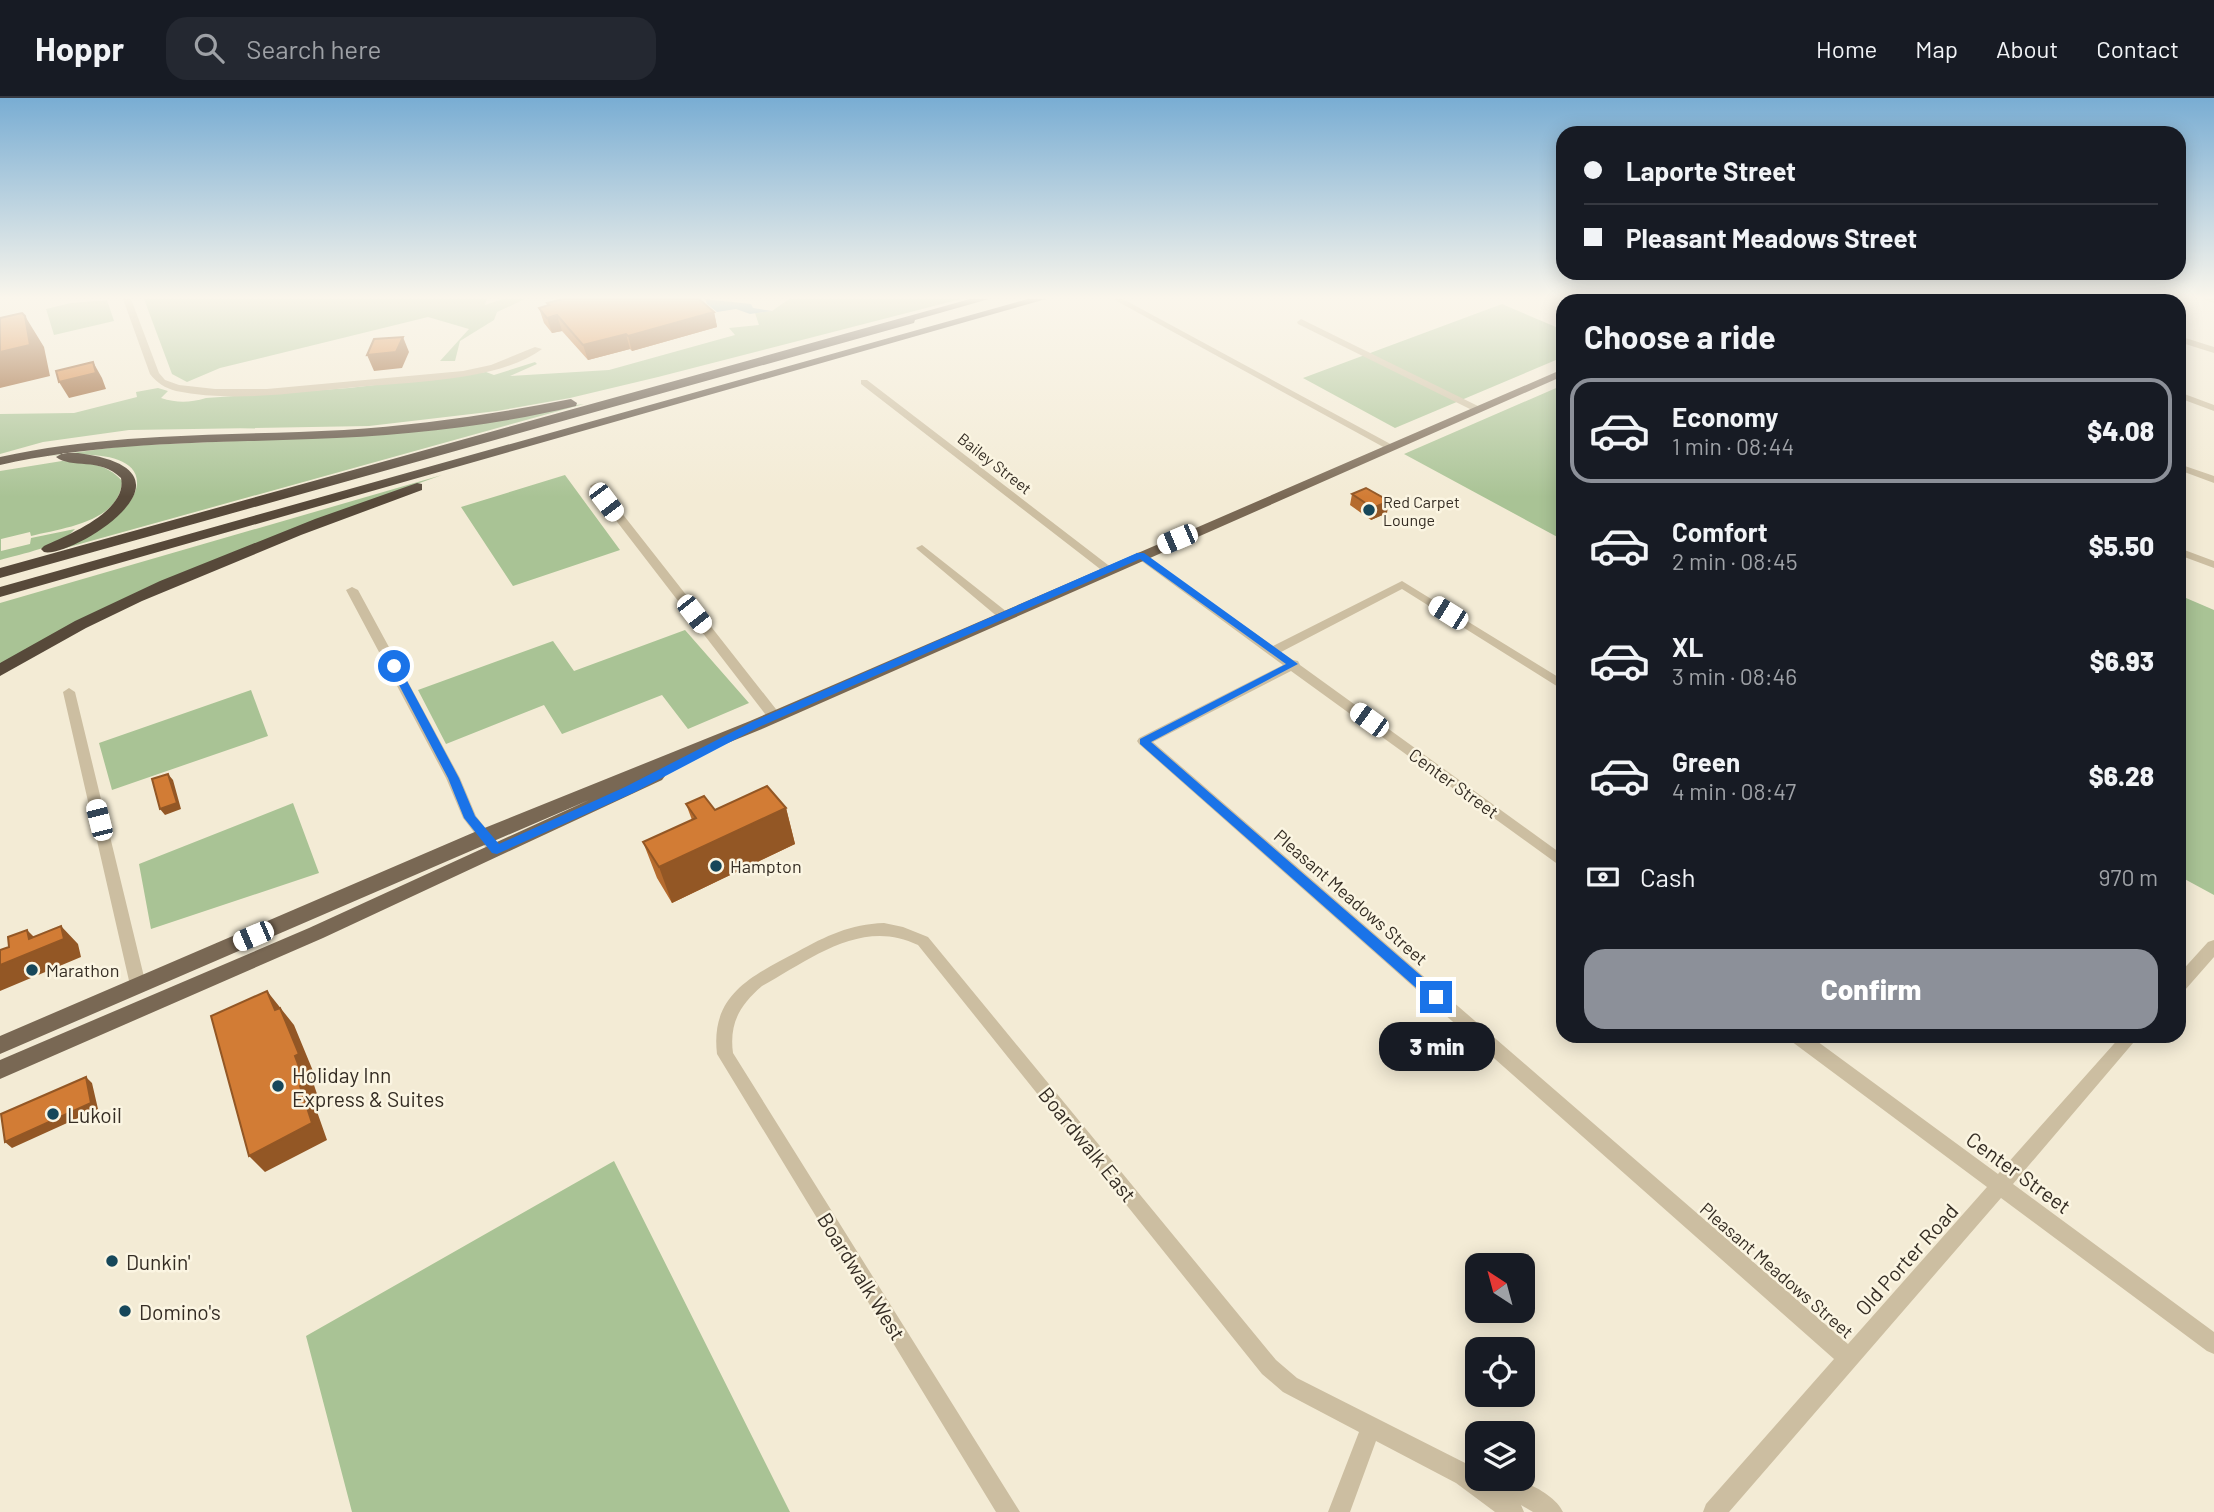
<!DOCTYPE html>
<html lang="en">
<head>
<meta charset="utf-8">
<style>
  :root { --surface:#171b24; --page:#242831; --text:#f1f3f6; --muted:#9ea1a6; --line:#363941; --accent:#8c9099 }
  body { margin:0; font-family:Barlow,sans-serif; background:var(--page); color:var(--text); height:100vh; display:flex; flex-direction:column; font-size:26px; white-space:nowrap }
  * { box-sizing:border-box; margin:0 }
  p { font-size:23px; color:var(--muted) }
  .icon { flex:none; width:38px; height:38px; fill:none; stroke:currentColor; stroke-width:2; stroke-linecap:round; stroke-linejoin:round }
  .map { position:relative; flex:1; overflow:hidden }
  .sheet { position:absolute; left:1556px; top:196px; width:630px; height:749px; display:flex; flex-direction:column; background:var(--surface); border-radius:21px; box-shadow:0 4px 18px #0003 }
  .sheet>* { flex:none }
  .banner { position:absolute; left:1556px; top:28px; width:630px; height:154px; border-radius:21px; box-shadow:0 4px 18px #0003; display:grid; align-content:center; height:154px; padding:0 28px; background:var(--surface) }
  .needle { width:46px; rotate:324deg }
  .fabs { position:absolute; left:1465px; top:1155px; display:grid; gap:14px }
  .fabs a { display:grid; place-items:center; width:70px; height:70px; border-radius:14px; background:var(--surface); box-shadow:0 4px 18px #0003; font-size:35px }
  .end { position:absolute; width:32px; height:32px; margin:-16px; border:9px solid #1a73e8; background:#fff; box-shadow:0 0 0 4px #fff }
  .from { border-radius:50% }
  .bubble { position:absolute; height:49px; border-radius:21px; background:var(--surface); box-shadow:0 4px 18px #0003; font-size:23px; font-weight:800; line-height:49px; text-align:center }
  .car { position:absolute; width:21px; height:42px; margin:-21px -10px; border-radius:9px; box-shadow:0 0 5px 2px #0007; background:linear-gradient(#fff 24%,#345 0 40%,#fff 0 76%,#345 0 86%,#fff 0) }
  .banner b { display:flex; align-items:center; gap:24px; height:66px; font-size:26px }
  .banner b+b { border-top:2px solid var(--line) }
  .banner i { width:18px; height:18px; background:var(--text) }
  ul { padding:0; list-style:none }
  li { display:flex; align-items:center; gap:21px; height:105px; margin:0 14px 10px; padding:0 14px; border:4px solid transparent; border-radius:21px }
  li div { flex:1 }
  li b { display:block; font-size:26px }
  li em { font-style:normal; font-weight:800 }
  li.on { border-color:var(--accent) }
  li>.icon { width:63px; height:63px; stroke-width:1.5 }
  h2 { padding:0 28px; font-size:32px; line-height:84px }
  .pay { display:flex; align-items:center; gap:18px; height:77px; padding:0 28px; font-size:26px }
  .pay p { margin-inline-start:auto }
  .button { display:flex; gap:14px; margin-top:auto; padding:14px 28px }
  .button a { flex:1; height:80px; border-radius:21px; background:var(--accent); color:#fff; font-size:28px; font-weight:800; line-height:80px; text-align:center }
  header { display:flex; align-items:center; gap:42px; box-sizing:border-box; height:98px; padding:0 35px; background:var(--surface); border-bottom:2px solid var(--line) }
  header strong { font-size:33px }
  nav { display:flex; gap:38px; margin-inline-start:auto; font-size:24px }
  .search { width:490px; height:63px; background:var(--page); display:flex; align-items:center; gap:18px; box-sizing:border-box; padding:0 24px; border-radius:21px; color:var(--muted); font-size:26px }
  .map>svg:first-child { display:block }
  .green { fill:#a9c395 }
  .water { fill:#72a2b3 }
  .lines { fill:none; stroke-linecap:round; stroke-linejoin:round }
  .minor { fill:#ccbea1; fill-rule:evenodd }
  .major { fill:#796854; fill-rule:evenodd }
  .highway { fill:#57493a; fill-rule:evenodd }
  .wall { fill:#b56b2e }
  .shaded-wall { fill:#935725 }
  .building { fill:#d27c35; stroke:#935725; stroke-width:2 }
  .route { fill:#1a73e8 }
  .poi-dot { fill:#16475a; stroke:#fbf5e2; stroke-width:2.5 }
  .labels { text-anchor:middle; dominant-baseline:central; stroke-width:5; stroke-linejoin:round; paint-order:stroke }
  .far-street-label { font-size:16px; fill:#352d24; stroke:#fbf5e2 }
  .far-poi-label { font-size:16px; fill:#352d24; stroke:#fbf5e2; text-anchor:start }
  .street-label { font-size:18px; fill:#352d24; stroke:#fbf5e2 }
  .poi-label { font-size:18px; fill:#352d24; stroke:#fbf5e2; text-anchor:start }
  .near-poi-label { font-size:21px; fill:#352d24; stroke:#fbf5e2; text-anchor:start }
  .near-street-label { font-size:21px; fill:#352d24; stroke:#fbf5e2 }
</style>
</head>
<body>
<header>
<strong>Hoppr</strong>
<div class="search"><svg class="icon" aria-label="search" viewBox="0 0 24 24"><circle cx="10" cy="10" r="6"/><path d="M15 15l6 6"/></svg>Search here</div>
<nav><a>Home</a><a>Map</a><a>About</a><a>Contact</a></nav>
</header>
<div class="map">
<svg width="2214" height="1414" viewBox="0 0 2214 1414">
  <rect width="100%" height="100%" fill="#f3ebd5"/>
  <!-- green -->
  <path class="green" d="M144 201H487L485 207 502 201H525L497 214 494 222 460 243 455 263H440L469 231 428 219 220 270 187 284 172 276Z
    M789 201H961L658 279 570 300 497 313 369 328 129 332 43 344 0 356V316L74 315 137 299 136 294 158 290 168 293 161 300C177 305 189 305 206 300L349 290 486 274 494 277 535 264 537 266 510 278 609 272 735 237 729 230 759 227 755 215 772 213Z
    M107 202 114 223 54 237 46 211 71 205Z
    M1502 206 1563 232V259L1395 330 1303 280Z
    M1563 287V442L1404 356Z
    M584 306 51 454C74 444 98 434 117 418 126 410 136 398 137 386 139 347 56 357 33 360L125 348 301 340Z
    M62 363C84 364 107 365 122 383 120 424 63 430 31 438L30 434 1 441V453L30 446 31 440 75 431C58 450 23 455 0 462V373Z
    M442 377 316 422 0 568V505Z
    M565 377 620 452 513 488 461 409Z
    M2179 497 2214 512V797L2179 778Z
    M685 532 749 605 688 631 662 597 562 636 544 607 446 646 418 592 553 543 574 573Z
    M251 592 268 638 112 692 99 645Z
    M293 705 319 775 151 831 139 766Z
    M614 1063 790 1414H352L306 1238Z"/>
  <!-- water -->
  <path class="water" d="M705 201 751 206 753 210 772 213 750 216 736 211 717 214 707 206Z"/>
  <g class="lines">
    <!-- minor -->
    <path class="minor" d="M123 201H131L159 275 165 282 179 287 215 291H267L463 273 491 267 535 249 542 251C499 283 410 284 357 289 298 294 235 305 176 293 165 290 157 285 150 276Z
      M1113 201H1123L1396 349 1387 351Z
      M2203 201H2214V205Z
      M1301 221 1480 309 1482 311 1474 313 1298 226 1297 224Z
      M2179 238 2214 249V255L2179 244Z
      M861 282H867L1112 470V474H1104L861 286Z
      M2179 294 2214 307V313L2179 300Z
      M2179 366 2214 378V385L2179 372Z
      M595 385 599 386 779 615 780 618 779 621H769L591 390 590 388Z
      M922 447 1007 514V520H999L918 452 916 450Z
      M2179 450 2214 463V470L2179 457Z
      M1140 454 1273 548 1402 483 1563 582V592L1402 491 1281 554 1293 562 1298 563 1300 567 1563 757V770L1291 573 1153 644 1848 1246 1987 1089 1791 943 1789 938H1810L1998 1076 2121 938H2139L2013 1086 2214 1234V1256L2207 1253 2001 1100 1729 1414H1703L1706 1406 1834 1261 1139 646 1137 643 1139 640 1283 567 1136 459V455Z
      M352 489 358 492 460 680 476 718 498 746 496 750H486L463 720 446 680 346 492Z
      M69 590 75 594 146 887 144 892 138 894 132 892 130 887 63 594Z
      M884 825 903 829 928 839 1276 1262 1297 1280 1477 1371V1381C1488 1381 1501 1379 1512 1381 1528 1383 1557 1399 1563 1414H1533L1521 1407 1524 1414H1495L1456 1385 1376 1343 1350 1414H1328L1359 1334 1283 1294 1262 1276 918 847C862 819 809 862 762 888 740 907 729 925 733 955L1020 1414H996L717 956C710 896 752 878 797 854 826 838 850 826 884 825Z
      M2214 842V859L2185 892 2179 893V876L2208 844Z"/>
    <!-- major -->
    <path class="major" d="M1563 271V278L762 631 659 673 665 678 662 682 323 840 0 981V962L309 830 589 702 0 956V938L477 733 750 623Z"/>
    <!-- highway -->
    <path class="highway" d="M970 201H989L915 222 914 225 0 480V470Z
      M1028 201H1046L0 499V489Z
      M571 301 577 305 576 308C490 329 400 338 312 341 207 345 103 344 0 367V359C114 334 229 338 344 332 421 327 496 316 571 301Z
      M78 355C215 373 70 461 44 454L41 451 44 448C68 437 128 413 121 380 100 359 71 371 56 359L63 355Z
      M417 385 422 386V392L301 437 142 503 86 530 0 578V565L75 523 160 483 315 421Z"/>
  </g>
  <!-- wall -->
  <path class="wall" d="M547 205 714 214 717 229 632 253 630 251 588 262 562 233 552 235 544 225 539 210 548 208Z
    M1352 396 1387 415 1371 422 1350 407Z
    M686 706 715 712 786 710 795 746 672 805 657 780 643 744 692 722Z"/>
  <!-- shaded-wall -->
  <path class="shaded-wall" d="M714 214 717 229 632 253 628 238Z
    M557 217 562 233 552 235 547 220Z
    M25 218 44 249 50 278 0 290V254Z
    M626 236 630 251 588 262 583 247Z
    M403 239 409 254 402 270 374 273 367 257Z
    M93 264 102 280 106 291 69 300 59 284Z
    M1389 403 1387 415 1371 422 1373 410Z
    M168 676 173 682 181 711 165 717 160 711Z
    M786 710 795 746 672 805 659 769Z
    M61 828 78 846 81 859 0 893V867L29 841 27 832 44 849Z
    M267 893 294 927 313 973 310 975 319 1002 314 1005 327 1042 265 1074 249 1058 300 988Z
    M86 979 92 985 98 1011 12 1050 5 1044Z"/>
  <!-- building -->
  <path class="building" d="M563 201H699L714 214 628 238 626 236 583 247 557 217 547 220 539 210 549 207 547 205Z
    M22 215 25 218 30 247 0 254V220Z
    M403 239 396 254 367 257 374 241Z
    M93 264 96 275 59 284 56 273Z
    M1366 390 1389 403 1373 410 1352 396Z
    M168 676 177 705 160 711 152 681Z
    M767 688 786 710 659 769 643 744 696 720 686 706 704 698 715 712Z
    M61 828 64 841 0 867V852L9 849 8 839 27 832 29 841Z
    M267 893 275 912 280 910 299 956 295 958 305 985 300 988 312 1025 249 1058 211 918Z
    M86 979 91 1005 5 1044 1 1016Z"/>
  <!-- sky -->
  <linearGradient id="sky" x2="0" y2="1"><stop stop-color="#79add3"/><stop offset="0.5" stop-color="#faf6ec"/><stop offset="1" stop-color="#faf6ec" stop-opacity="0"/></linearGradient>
  <rect width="2214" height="399" fill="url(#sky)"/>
  <!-- route -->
  <path class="route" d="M1137 455H1144L1298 566 1151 644 1441 895V903H1431L1140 646V641L1286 566 1140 461 759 629 633 695 497 756 492 755 464 720 448 680 389 568 394 565 399 568 459 680 475 718 499 746 625 689 752 624Z"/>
  <!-- markers -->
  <g class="poi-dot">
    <circle cx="1369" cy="412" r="7"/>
    <circle cx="716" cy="768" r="7"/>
    <circle cx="32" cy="872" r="7"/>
    <circle cx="278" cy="988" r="7"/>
    <circle cx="53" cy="1016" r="7"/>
    <circle cx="112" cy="1163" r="7"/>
    <circle cx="125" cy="1213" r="7"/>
  </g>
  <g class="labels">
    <!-- far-street labels -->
    <g class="far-street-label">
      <text transform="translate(995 365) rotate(38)">Bailey Street</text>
    </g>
    <!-- far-poi labels -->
    <g class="far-poi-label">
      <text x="1383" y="403">Red Carpet<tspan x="1383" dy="18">Lounge</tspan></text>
    </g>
    <!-- street labels -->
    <g class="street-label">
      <text transform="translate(1454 685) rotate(36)">Center Street</text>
      <text transform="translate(1351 799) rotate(41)">Pleasant Meadows Street</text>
      <text transform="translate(1777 1172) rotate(41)">Pleasant Meadows Street</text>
    </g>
    <!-- poi labels -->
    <g class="poi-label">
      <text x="730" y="768">Hampton</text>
      <text x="46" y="872">Marathon</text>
    </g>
    <!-- near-poi labels -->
    <g class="near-poi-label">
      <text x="292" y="976">Holiday Inn<tspan x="292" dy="24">Express &amp; Suites</tspan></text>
      <text x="67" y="1016">Lukoil</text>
      <text x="126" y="1163">Dunkin'</text>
      <text x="139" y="1213">Domino's</text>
    </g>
    <!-- near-street labels -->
    <g class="near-street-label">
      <text transform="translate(1088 1046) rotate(51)">Boardwalk East</text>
      <text transform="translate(2019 1074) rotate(36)">Center Street</text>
      <text transform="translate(1906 1161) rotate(-48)">Old Porter Road</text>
      <text transform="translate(862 1178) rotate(58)">Boardwalk West</text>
    </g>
  </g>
</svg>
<div class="fabs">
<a><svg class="needle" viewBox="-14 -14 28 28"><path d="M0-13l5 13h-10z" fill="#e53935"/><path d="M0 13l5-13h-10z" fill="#9ea1a6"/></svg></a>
<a><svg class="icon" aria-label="locate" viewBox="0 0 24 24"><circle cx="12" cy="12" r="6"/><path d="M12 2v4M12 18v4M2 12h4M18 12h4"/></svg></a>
<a><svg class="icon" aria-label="layers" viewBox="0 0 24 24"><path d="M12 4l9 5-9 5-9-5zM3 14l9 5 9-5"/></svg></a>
</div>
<i class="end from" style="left:394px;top:568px"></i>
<i class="end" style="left:1436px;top:899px"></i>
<div class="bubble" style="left:1379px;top:924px;width:116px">3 min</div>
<i class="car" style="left:606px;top:404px;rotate:143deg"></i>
<i class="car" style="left:1177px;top:441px;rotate:247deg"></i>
<i class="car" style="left:1448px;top:515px;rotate:302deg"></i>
<i class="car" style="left:694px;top:516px;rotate:142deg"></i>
<i class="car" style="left:1369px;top:622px;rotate:306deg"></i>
<i class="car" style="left:99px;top:722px;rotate:346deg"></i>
<i class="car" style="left:253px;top:838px;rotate:247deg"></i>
<div class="banner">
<b><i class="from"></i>Laporte Street</b>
<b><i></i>Pleasant Meadows Street</b>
</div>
<section class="sheet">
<h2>Choose a ride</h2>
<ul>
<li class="on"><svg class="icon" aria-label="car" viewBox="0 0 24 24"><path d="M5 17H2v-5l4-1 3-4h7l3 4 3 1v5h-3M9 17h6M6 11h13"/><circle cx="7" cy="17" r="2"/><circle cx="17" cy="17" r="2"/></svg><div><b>Economy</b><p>1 min · 08:44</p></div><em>$4.08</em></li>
<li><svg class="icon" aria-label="car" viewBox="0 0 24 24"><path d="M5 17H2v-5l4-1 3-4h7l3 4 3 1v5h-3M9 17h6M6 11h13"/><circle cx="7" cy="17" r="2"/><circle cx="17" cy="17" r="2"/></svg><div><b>Comfort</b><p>2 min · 08:45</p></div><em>$5.50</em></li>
<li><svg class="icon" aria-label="car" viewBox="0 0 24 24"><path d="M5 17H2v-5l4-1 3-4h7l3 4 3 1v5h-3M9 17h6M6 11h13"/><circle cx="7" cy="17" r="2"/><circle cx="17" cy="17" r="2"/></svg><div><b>XL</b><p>3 min · 08:46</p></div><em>$6.93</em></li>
<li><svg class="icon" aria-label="car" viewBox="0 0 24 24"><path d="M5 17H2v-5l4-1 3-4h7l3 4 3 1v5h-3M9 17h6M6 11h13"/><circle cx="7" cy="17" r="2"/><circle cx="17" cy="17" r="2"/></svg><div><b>Green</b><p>4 min · 08:47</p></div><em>$6.28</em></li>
</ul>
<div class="pay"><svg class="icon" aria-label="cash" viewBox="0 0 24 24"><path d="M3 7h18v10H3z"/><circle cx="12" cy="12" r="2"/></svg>Cash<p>970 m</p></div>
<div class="button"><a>Confirm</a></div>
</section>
</div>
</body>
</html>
